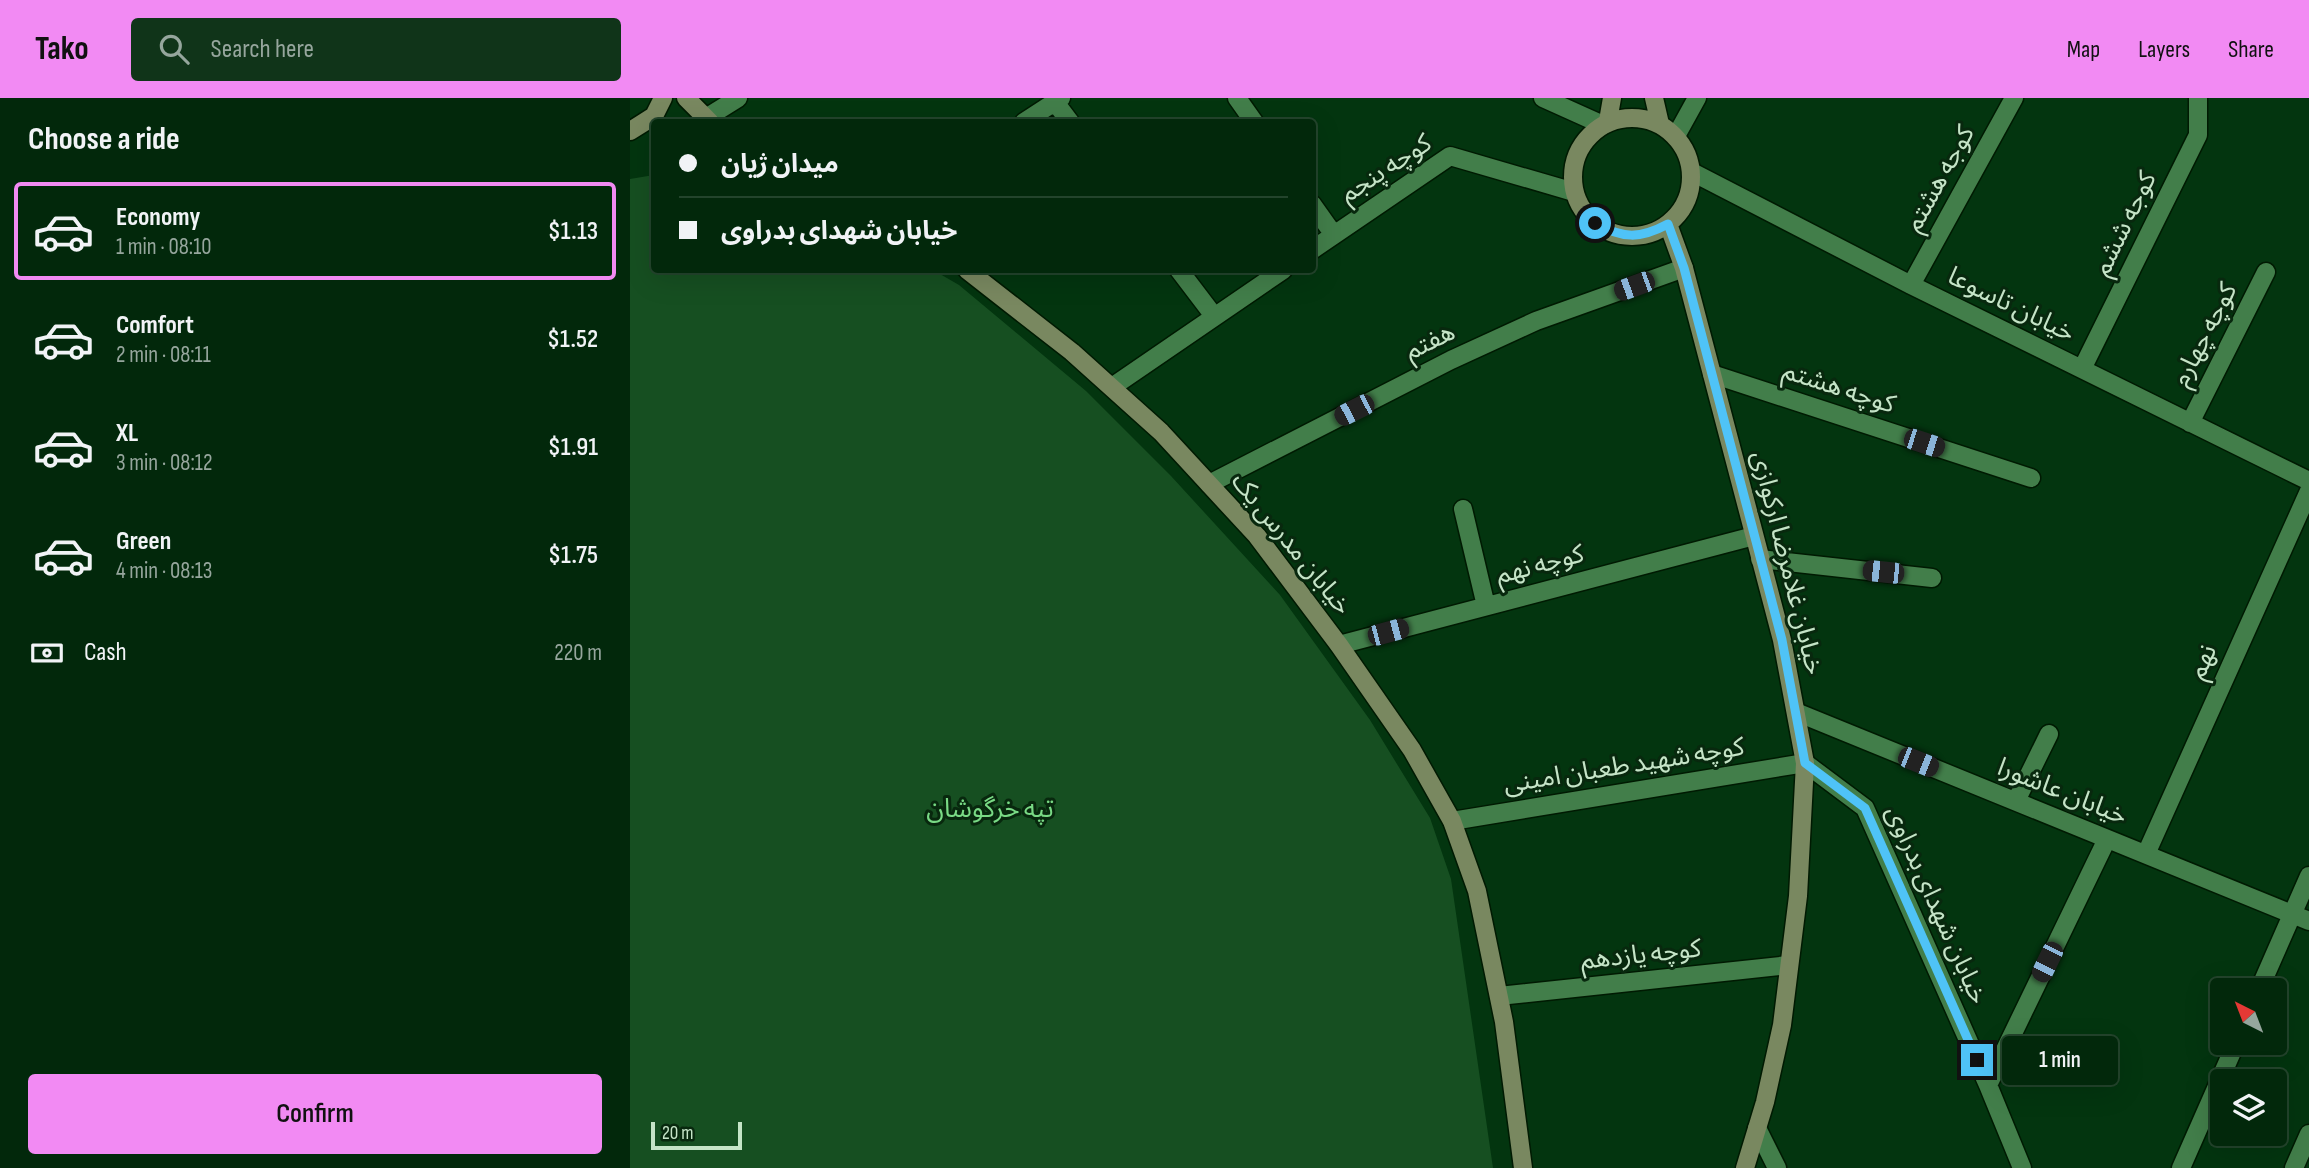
<!DOCTYPE html>
<html lang="en">
<head>
<meta charset="utf-8">
<style>
  :root { --surface:#02280b; --page:#103419; --text:#f1f3f6; --muted:#96a69d; --line:#23442c; --accent:#f28af3 }
  body { margin:0; font-family:"Sofia Sans Condensed","Noto Sans Arabic",sans-serif; background:var(--page); color:var(--text); height:100vh; display:flex; flex-direction:column; font-size:26px; white-space:nowrap }
  * { box-sizing:border-box; margin:0 }
  p { font-size:23px; color:var(--muted) }
  .icon { flex:none; width:38px; height:38px; fill:none; stroke:currentColor; stroke-width:2; stroke-linecap:round; stroke-linejoin:round }
  .map { position:relative; flex:1; overflow:hidden }
  .side { display:flex; flex-direction:column; background:var(--surface); width:630px }
  .side>* { flex:none }
  .hud { position:absolute; left:21px; top:21px; width:665px; height:154px; border-radius:7px; box-shadow:0 7px 28px #0002,0 0 0 2px var(--line); display:grid; align-content:center; height:154px; padding:0 28px; background:var(--surface) }
  .needle { width:46px; rotate:318deg }
  .tools { position:absolute; left:1580px; top:880px; display:grid; gap:14px }
  .tools a { display:grid; place-items:center; width:77px; height:77px; border-radius:7px; background:var(--surface); box-shadow:0 7px 28px #0002,0 0 0 2px var(--line); font-size:35px }
  .scale { position:absolute; left:21px; bottom:18px; width:91px; box-sizing:border-box; padding-left:7px; border:4px solid #c5e4c7; border-top:0; font-size:19px; line-height:24px; white-space:nowrap; color:#c5e4c7; -webkit-text-stroke:5px #08280e; paint-order:stroke }
  .end { position:absolute; width:32px; height:32px; margin:-16px; border:9px solid #4fc3f7; background:#111; box-shadow:0 0 0 4px #111 }
  .from { border-radius:50% }
  .bubble { position:absolute; height:49px; border-radius:7px; background:var(--surface); box-shadow:0 7px 28px #0002,0 0 0 2px var(--line); font-size:23px; font-weight:600; line-height:49px; text-align:center }
  .car { position:absolute; width:21px; height:42px; margin:-21px -10px; border-radius:9px; box-shadow:0 0 5px 2px #0007; background:linear-gradient(#222 24%,#8ab4d8 0 40%,#222 0 76%,#8ab4d8 0 86%,#222 0) }
  .hud b { display:flex; align-items:center; gap:24px; height:66px; font-size:26px }
  .hud b+b { border-top:2px solid var(--line) }
  .hud i { width:18px; height:18px; background:var(--text) }
  ul { padding:0; list-style:none }
  li { display:flex; align-items:center; gap:21px; height:98px; margin:0 14px 10px; padding:0 14px; border:4px solid transparent; border-radius:7px }
  li div { flex:1 }
  li b { display:block; font-size:26px }
  li em { font-style:normal; font-weight:600 }
  li.selected { border-color:var(--accent) }
  li>.icon { width:63px; height:63px; stroke-width:1.5 }
  h2 { padding:0 28px; font-size:32px; line-height:84px }
  .pay { display:flex; align-items:center; gap:18px; height:77px; padding:0 28px; font-size:26px }
  .pay p { margin-inline-start:auto }
  .button { display:flex; gap:14px; margin-top:auto; padding:14px 28px }
  .button a { flex:1; height:80px; border-radius:7px; background:var(--accent); color:#111; font-size:28px; font-weight:600; line-height:80px; text-align:center }
  header { display:flex; align-items:center; gap:42px; box-sizing:border-box; height:98px; padding:0 35px; background:var(--accent); color:#111 }
  header strong { font-size:33px }
  nav { display:flex; gap:38px; margin-inline-start:auto; font-size:24px }
  .search { width:490px; height:63px; background:var(--page); display:flex; align-items:center; gap:18px; box-sizing:border-box; padding:0 24px; border-radius:7px; color:var(--muted); font-size:26px }
  main { display:flex; flex:1; min-height:0 }
  .map>svg:first-child { display:block }
  .green { fill:#164f21 }
  .lines { fill:none; stroke-linecap:round; stroke-linejoin:round }
  .street-casing { stroke:#001a02; stroke-width:21 }
  .secondary-casing { stroke:#001a02; stroke-width:21 }
  .street { stroke:#427e4a; stroke-width:18 }
  .secondary { stroke:#798860; stroke-width:18 }
  .route { stroke:#4fc3f7; stroke-width:9 }
  .labels { text-anchor:middle; dominant-baseline:central; stroke-width:6; stroke-linejoin:round; paint-order:stroke }
  .street-label { font-size:26px; fill:#c5e4c7; stroke:#08280e }
  .park-label { font-size:26px; fill:#79da85; stroke:#08280e }
</style>
</head>
<body>
<header>
<strong>Tako</strong>
<div class="search"><svg class="icon" aria-label="search" viewBox="0 0 24 24"><circle cx="10" cy="10" r="6"/><path d="M15 15l6 6"/></svg>Search here</div>
<nav><a>Map</a><a>Layers</a><a>Share</a></nav>
</header>
<main>
<section class="side">
<h2>Choose a ride</h2>
<ul>
<li class="selected"><svg class="icon" aria-label="car" viewBox="0 0 24 24"><path d="M5 17H2v-5l4-1 3-4h7l3 4 3 1v5h-3M9 17h6M6 11h13"/><circle cx="7" cy="17" r="2"/><circle cx="17" cy="17" r="2"/></svg><div><b>Economy</b><p>1 min · 08:10</p></div><em>$1.13</em></li>
<li><svg class="icon" aria-label="car" viewBox="0 0 24 24"><path d="M5 17H2v-5l4-1 3-4h7l3 4 3 1v5h-3M9 17h6M6 11h13"/><circle cx="7" cy="17" r="2"/><circle cx="17" cy="17" r="2"/></svg><div><b>Comfort</b><p>2 min · 08:11</p></div><em>$1.52</em></li>
<li><svg class="icon" aria-label="car" viewBox="0 0 24 24"><path d="M5 17H2v-5l4-1 3-4h7l3 4 3 1v5h-3M9 17h6M6 11h13"/><circle cx="7" cy="17" r="2"/><circle cx="17" cy="17" r="2"/></svg><div><b>XL</b><p>3 min · 08:12</p></div><em>$1.91</em></li>
<li><svg class="icon" aria-label="car" viewBox="0 0 24 24"><path d="M5 17H2v-5l4-1 3-4h7l3 4 3 1v5h-3M9 17h6M6 11h13"/><circle cx="7" cy="17" r="2"/><circle cx="17" cy="17" r="2"/></svg><div><b>Green</b><p>4 min · 08:13</p></div><em>$1.75</em></li>
</ul>
<div class="pay"><svg class="icon" aria-label="cash" viewBox="0 0 24 24"><path d="M3 7h18v10H3z"/><circle cx="12" cy="12" r="2"/></svg>Cash<p>220 m</p></div>
<div class="button"><a>Confirm</a></div>
</section>
<div class="map">
<svg width="1679" height="1070" viewBox="0 0 1679 1070">
  <rect width="100%" height="100%" fill="#03350f"/>
  <!-- green -->
  <path class="green" d="M24 77V172H303L329 187 456 293 541 378 650 497 740 622 800 720 821 781 863 1070H0V81Z"/>
  <g class="lines">
    <!-- street casing -->
    <g class="street-casing">
      <path id="street" d="M607 0 624 24
        M913 0 973 27
        M425 4 440 24
        M76 20 108 0
        M394 24 431 0
        M1046 38 1067 0
        M1062 74 1281 187 1679 383
        M682 106 704 137
        M682 152 820 58 944 94
        M549 172 584 218
        M1281 187 1384 0
        M1452 271 1568 37V0
        M1082 276 1401 380
        M482 289 653 172
        M1560 325 1636 174
        M579 386 821 262 906 223 1054 170
        M833 411 856 508
        M1130 461 1302 480
        M709 547 1124 438
        M1166 614 1679 823
        M1386 703 1419 636
        M822 723 1175 665 1235 710 1358 987 1392 1070
        M1516 756 1679 393
        M1629 892 1679 778
        M869 898 1159 867
        M1358 987 1477 741
        M1127 1030 1147 1070
        M1551 1070 1606 945
        M1664 1070 1679 1036"/>
    </g>
    <!-- secondary casing -->
    <g class="secondary-casing">
      <path id="secondary" d="M56 0 80 24
        M1024 0 1030 26
        M943 79a59 59 0 1 1 118 0a59 59 0 1 1-118 0Z
        M978 23 982 0
        M0 33 24 18 33 0
        M1038 126 1054 170 1152 542 1175 665 1168 798 1152 927 1135 1004 1115 1070
        M337 172 442 254 531 334 627 438 709 547 782 652 822 723 847 793 874 924 893 1070"/>
    </g>
    <!-- street -->
    <use href="#street" class="street"/>
    <!-- secondary -->
    <use href="#secondary" class="secondary"/>
  </g>
  <g class="lines">
    <!-- route -->
    <path class="route" d="M965 125C993 141 1010 141 1038 126L1054 170 1152 542 1175 665 1235 710 1347 962"/>
  </g>
  <g class="labels">
    <!-- street labels -->
    <g class="street-label">
      <text transform="translate(756 71) rotate(-33)">کوچه پنجم</text>
      <text transform="translate(1310 81) rotate(-61)">کوجه هشتم</text>
      <text transform="translate(1495 126) rotate(-64)">کوجه ششم</text>
      <text transform="translate(1381 207) rotate(26)">خیابان تاسوعا</text>
      <text transform="translate(1575 237) rotate(-63)">کوچه چهارم</text>
      <text transform="translate(800 244) rotate(-26)">هفتم</text>
      <text transform="translate(1209 290) rotate(18)">کوچه هشتم</text>
      <text transform="translate(661 446) rotate(51)">خیابان مدرس یک</text>
      <text transform="translate(1157 465) rotate(76)">خیابان غلامرضا ارکوازی</text>
      <text transform="translate(910 467) rotate(-15)">کوچه نهم</text>
      <text transform="translate(1573 564) rotate(-66)">نهم</text>
      <text transform="translate(994 668) rotate(-9)">کوچه شهید طعبان امینی</text>
      <text transform="translate(1432 694) rotate(22)">خیابان عاشورا</text>
      <text transform="translate(1306 807) rotate(66)">خیابان شهدای بدراوی</text>
      <text transform="translate(1011 857) rotate(-6)">کوچه یازدهم</text>
    </g>
    <!-- park labels -->
    <g class="park-label">
      <text x="360" y="711">تپه خرگوشان</text>
    </g>
  </g>
</svg>
<div class="tools">
<a><svg class="needle" viewBox="-14 -14 28 28"><path d="M0-13l5 13h-10z" fill="#e53935"/><path d="M0 13l5-13h-10z" fill="#96a69d"/></svg></a>
<a><svg class="icon" aria-label="layers" viewBox="0 0 24 24"><path d="M12 4l9 5-9 5-9-5zM3 14l9 5 9-5"/></svg></a>
</div>
<div class="scale">20 m</div>
<i class="end from" style="left:965px;top:125px"></i>
<i class="end" style="left:1347px;top:962px"></i>
<div class="bubble" style="left:1372px;top:938px;width:116px">1 min</div>
<i class="car" style="left:1004px;top:188px;rotate:250deg"></i>
<i class="car" style="left:724px;top:312px;rotate:243deg"></i>
<i class="car" style="left:1294px;top:345px;rotate:108deg"></i>
<i class="car" style="left:1253px;top:474px;rotate:276deg"></i>
<i class="car" style="left:758px;top:534px;rotate:75deg"></i>
<i class="car" style="left:1288px;top:664px;rotate:112deg"></i>
<i class="car" style="left:1417px;top:864px;rotate:206deg"></i>
<div class="hud">
<b><i class="from"></i>میدان ژیان</b>
<b><i></i>خیابان شهدای بدراوی</b>
</div>
</div>
</main>
</body>
</html>
